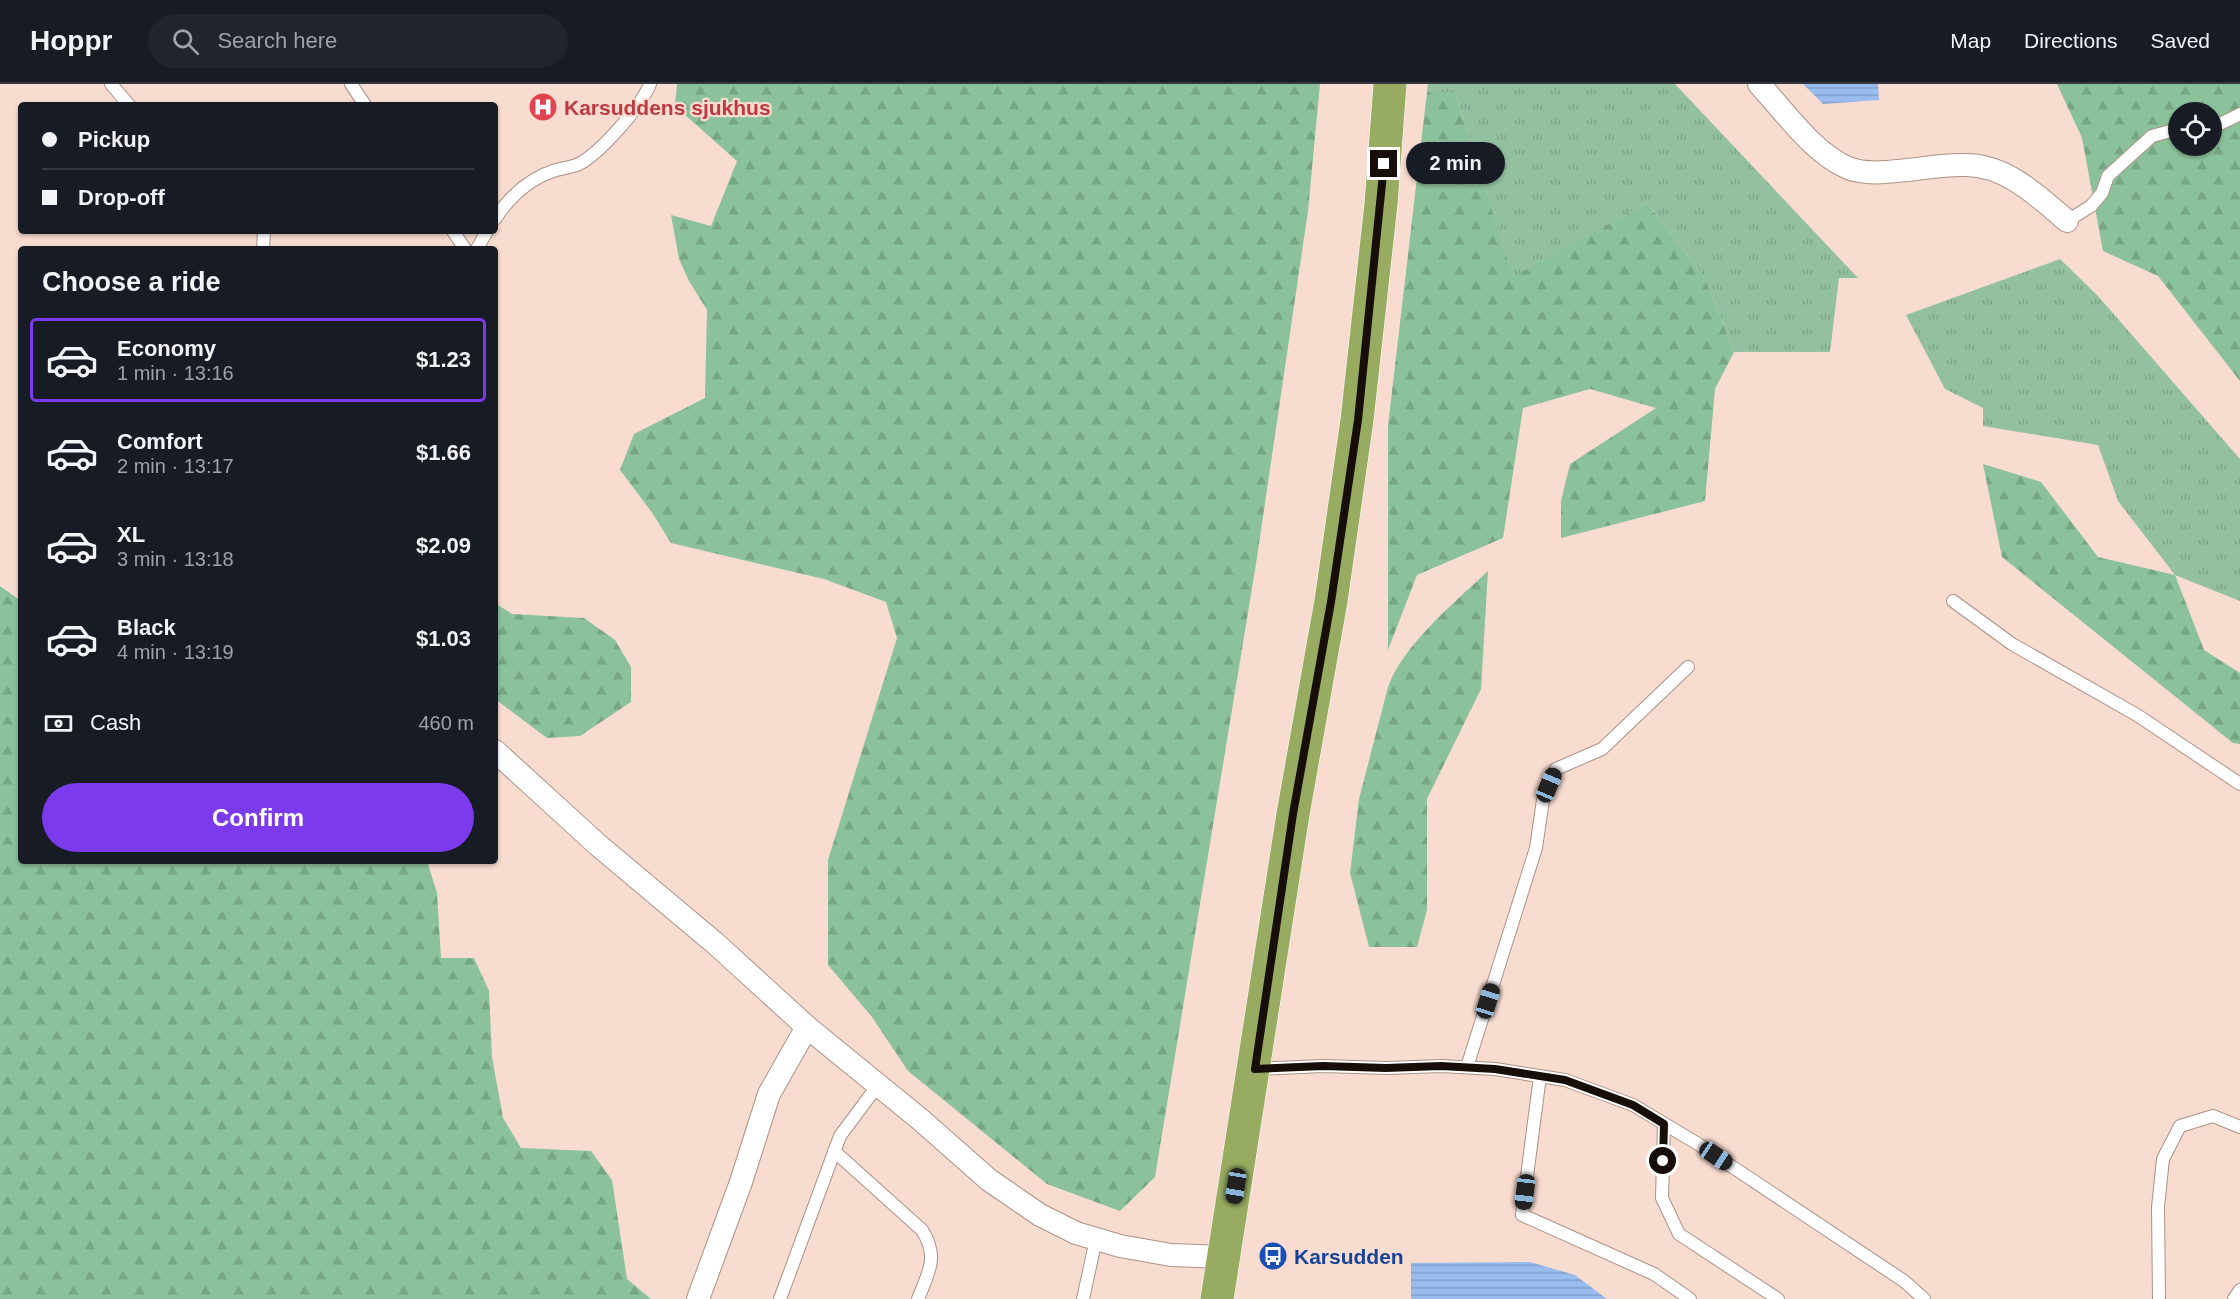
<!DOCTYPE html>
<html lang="en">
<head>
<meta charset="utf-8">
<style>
  :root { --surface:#171b24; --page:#20242c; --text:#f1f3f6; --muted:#9ea1a6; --line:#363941; --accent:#7c3aed }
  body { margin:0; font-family:Arial,sans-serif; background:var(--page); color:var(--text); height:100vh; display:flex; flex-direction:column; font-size:22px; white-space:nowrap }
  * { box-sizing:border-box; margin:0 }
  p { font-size:20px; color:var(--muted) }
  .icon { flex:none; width:33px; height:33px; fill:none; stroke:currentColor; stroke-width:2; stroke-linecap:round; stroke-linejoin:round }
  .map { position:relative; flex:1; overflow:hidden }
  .drawer { position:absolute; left:18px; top:162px; width:480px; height:618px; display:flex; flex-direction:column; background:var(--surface); border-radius:6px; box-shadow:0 2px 4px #0004 }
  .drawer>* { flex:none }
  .hud { position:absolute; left:18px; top:18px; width:480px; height:132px; border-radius:6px; box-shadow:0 2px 4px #0004; display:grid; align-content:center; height:132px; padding:0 24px; background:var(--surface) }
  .buttons { position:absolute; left:2168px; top:18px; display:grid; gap:12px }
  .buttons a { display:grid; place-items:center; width:54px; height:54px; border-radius:50%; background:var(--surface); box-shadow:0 2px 4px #0004; font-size:30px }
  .end { position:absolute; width:27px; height:27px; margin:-14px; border:8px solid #170e0a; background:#fff; box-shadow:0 0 0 3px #fff }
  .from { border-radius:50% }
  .bubble { position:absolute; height:42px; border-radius:21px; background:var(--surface); box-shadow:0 2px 4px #0004; font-size:20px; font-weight:700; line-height:42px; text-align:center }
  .car { position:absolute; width:18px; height:36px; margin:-18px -9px; border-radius:8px; box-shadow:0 0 4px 2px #0007; background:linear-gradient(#222 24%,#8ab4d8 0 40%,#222 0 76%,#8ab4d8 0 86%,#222 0) }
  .hud b { display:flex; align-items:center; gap:21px; height:57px; font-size:22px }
  .hud b+b { border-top:2px solid var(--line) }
  .hud i { width:15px; height:15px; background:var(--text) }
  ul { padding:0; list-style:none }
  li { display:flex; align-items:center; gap:18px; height:84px; margin:0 12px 9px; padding:0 12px; border:3px solid transparent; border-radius:6px }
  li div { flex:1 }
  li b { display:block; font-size:22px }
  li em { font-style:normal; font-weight:700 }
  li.on { border-color:var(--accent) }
  li>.icon { width:54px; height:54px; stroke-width:1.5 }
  h2 { padding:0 24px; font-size:27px; line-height:72px }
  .pay { display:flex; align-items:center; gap:15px; height:66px; padding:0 24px; font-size:22px }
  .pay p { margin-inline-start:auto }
  .cta { display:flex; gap:12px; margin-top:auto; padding:12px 24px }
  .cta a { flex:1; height:69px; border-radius:36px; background:var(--accent); color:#fff; font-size:24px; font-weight:700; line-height:69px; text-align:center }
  header { display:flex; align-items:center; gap:36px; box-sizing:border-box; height:84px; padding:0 30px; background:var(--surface); border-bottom:2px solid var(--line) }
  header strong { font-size:28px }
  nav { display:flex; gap:33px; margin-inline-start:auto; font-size:21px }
  .search { width:420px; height:54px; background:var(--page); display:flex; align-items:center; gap:15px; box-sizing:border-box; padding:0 21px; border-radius:33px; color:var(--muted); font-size:22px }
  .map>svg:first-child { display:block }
  .grass { fill:url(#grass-tufts) }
  .forest { fill:url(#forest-firs); fill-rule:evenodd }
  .water { fill:url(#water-rules) }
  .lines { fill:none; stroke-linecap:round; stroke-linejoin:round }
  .lane-casing { stroke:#ab9287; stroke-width:14 }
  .street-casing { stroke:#ab9287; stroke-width:24 }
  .highway-casing { stroke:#fff; stroke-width:34 }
  .lane { stroke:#fff; stroke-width:12 }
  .street { stroke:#fff; stroke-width:22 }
  .highway { stroke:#98ac61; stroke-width:33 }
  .route { stroke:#170e0a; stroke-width:8 }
  .labels { text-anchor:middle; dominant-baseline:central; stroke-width:4.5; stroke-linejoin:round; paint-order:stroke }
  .health-label { font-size:21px; font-weight:bold; fill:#be3a42; stroke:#f8dcd0; text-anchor:start }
  .transit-label { font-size:21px; font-weight:bold; fill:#164399; stroke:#f8dcd0; text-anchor:start }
</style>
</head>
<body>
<header>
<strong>Hoppr</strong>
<div class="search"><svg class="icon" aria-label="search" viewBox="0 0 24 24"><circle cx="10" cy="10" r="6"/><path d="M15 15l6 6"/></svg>Search here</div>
<nav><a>Map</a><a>Directions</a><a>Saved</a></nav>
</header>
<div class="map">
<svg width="2240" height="1215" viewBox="0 0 2240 1215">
  <defs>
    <pattern id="grass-tufts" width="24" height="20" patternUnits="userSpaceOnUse" patternTransform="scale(1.5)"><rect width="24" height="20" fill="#93c19f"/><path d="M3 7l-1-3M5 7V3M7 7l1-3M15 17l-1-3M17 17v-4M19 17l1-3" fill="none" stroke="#7ea588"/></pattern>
    <pattern id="forest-firs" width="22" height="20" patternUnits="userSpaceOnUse" patternTransform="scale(1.5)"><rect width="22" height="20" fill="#8bc29b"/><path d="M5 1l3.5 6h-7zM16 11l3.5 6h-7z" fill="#77a684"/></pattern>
    <pattern id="water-rules" width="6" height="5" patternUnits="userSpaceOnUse" patternTransform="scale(1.5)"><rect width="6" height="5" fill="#97bced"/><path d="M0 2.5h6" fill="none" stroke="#81a0ca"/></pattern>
  </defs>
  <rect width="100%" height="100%" fill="#f8dcd0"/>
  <!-- grass -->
  <path class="grass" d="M1428 0H1675L1858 194H1839L1830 268H1734L1705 194 1647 119 1513 194 1455 8H1427Z
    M2060 175 2098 212 2240 375V517L2175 491 2118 417 2098 361 1983 342V324L1945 305 1906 231Z"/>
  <!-- forest -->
  <path class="forest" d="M677 0H1320L1308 127 1256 480 1155 1093 1120 1127 1047 1100 908 987 872 933 828 881V776L897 554 886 518 824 495 671 459 653 430 620 386 634 350 705 314 707 226 689 197 679 175 671 131 711 142 737 77 675 22Z
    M2057 0H2240V297L2158 192 2103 167 2082 54ZM2178 28H2211V62H2178Z
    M1427 8H1455L1513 193 1647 119 1705 194 1734 268 1715 305 1705 417 1561 454V417L1570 380 1656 324 1590 305 1523 324 1503 454 1417 491 1388 566V342Z
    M1983 380 2041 398 2098 473 2175 491 2204 566 2240 589V660L2233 659 2002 473Z
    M1488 487 1481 605 1427 715V826L1417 863H1369L1350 789 1359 715 1388 603C1403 561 1455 518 1488 487Z
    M0 502 21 517V777H427L437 809 441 874H474L489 907 492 973 503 1034 521 1064 591 1067 612 1096 627 1195 651 1215H0Z
    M495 519 512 530 584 534 615 556 631 583V618L580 652 547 654 495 615Z"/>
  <!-- water -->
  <path class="water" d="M1803 0H1878L1879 16 1823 20Z
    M1530 1178 1575 1191 1607 1215H1411V1179Z"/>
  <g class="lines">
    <!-- lane casing -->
    <g class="lane-casing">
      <path id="lane" d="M111 0 129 21
        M351 0 365 21
        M2211 40 2222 39 2240 30
        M495 135C510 112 530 94 556 86 564 84 572 83 579 80 600 69 641 23 650 0
        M2067 137 2091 122 2102 109 2108 92 2152 52 2178 45
        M453 147 465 165
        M263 165 264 147
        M477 165 487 147
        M1953 517 2012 560 2137 631 2240 700
        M1467 983 1536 764 1543 716 1556 685 1602 665 1688 583
        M1256 985 1323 982 1387 984 1441 982 1495 985 1565 996 1633 1021 1698 1060 1904 1197 1924 1215
        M1540 992 1522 1131 1654 1190 1690 1215
        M1664 1040 1662 1114 1679 1150 1778 1215
        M834 1067 922 1146C939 1173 929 1187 918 1215
        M780 1215 840 1052 878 1001
        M1083 1215 1096 1155
        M2159 1215 2158 1123 2163 1075 2180 1042 2213 1032 2240 1043
        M2234 1215 2240 1206"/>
    </g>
    <!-- street casing -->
    <g class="street-casing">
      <path id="street" d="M1759 0C1785 28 1813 69 1848 84 1866 91 1888 88 1907 86 1926 84 1946 80 1966 81 2006 81 2038 112 2067 137
        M495 667 598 761 716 860 807 943 921 1036 989 1096 1040 1131 1076 1149 1120 1162 1171 1171 1224 1173
        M698 1215 741 1098 769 1010 807 943"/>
    </g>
    <!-- highway casing -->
    <g class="highway-casing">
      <path id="highway" d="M1217 1215 1293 730 1331 517 1357 336 1381 120 1390 0"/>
    </g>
    <!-- lane -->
    <use href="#lane" class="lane"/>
    <!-- street -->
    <use href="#street" class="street"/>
    <!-- highway -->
    <use href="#highway" class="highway"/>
  </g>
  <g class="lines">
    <!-- route -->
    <path class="route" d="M1384 80 1358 336 1331 518 1293 730 1255 985 1323 982 1386 984 1441 982 1495 985 1565 996 1633 1021 1664 1040 1663 1077"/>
  </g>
  <!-- icons -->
  <defs>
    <g id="hospital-disc" transform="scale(1.5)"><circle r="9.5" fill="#e0444e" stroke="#f8dcd0"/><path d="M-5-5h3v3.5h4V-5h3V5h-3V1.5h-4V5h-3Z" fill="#fff"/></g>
    <g id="bus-disc" transform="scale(1.5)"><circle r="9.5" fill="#1a4fb4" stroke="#f8dcd0"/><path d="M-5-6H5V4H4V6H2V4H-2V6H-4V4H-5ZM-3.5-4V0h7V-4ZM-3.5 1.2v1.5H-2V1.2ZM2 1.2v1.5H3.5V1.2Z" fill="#fff"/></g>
  </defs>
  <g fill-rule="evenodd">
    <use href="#hospital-disc" x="543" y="23"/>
    <use href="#bus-disc" x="1273" y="1172"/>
  </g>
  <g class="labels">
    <!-- health labels -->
    <g class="health-label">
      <text x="564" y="23">Karsuddens sjukhus</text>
    </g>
    <!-- transit labels -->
    <g class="transit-label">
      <text x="1294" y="1172">Karsudden</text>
    </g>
  </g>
</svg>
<div class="buttons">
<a><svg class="icon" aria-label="locate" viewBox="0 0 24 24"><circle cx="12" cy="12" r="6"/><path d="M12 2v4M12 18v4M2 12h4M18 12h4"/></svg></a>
</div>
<i class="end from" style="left:1663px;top:1077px"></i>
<i class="end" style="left:1384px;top:80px"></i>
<div class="bubble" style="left:1406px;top:58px;width:99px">2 min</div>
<i class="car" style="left:1549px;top:701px;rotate:23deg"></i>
<i class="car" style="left:1488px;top:917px;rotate:17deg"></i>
<i class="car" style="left:1716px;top:1072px;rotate:124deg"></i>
<i class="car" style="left:1236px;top:1102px;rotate:189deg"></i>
<i class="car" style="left:1525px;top:1108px;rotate:187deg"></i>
<div class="hud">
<b><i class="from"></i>Pickup</b>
<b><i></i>Drop-off</b>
</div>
<section class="drawer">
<h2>Choose a ride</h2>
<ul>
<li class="on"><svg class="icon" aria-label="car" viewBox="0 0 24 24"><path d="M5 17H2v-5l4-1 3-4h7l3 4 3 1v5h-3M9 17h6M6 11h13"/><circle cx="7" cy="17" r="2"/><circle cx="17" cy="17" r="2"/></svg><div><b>Economy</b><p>1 min · 13:16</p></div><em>$1.23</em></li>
<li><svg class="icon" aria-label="car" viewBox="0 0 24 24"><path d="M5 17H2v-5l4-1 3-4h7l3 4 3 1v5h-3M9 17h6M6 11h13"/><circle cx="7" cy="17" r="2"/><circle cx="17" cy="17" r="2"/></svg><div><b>Comfort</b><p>2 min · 13:17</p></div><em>$1.66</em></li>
<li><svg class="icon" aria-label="car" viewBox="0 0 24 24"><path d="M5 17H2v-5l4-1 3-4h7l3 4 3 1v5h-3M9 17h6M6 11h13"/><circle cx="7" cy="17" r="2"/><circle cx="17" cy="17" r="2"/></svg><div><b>XL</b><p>3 min · 13:18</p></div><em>$2.09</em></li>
<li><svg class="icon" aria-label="car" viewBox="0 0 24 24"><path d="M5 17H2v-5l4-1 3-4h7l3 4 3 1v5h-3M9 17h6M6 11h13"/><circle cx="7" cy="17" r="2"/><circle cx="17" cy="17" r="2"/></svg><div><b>Black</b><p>4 min · 13:19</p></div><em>$1.03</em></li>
</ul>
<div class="pay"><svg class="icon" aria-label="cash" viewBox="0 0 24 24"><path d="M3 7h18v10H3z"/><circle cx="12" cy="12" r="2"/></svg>Cash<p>460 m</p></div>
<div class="cta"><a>Confirm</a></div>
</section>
</div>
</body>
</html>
